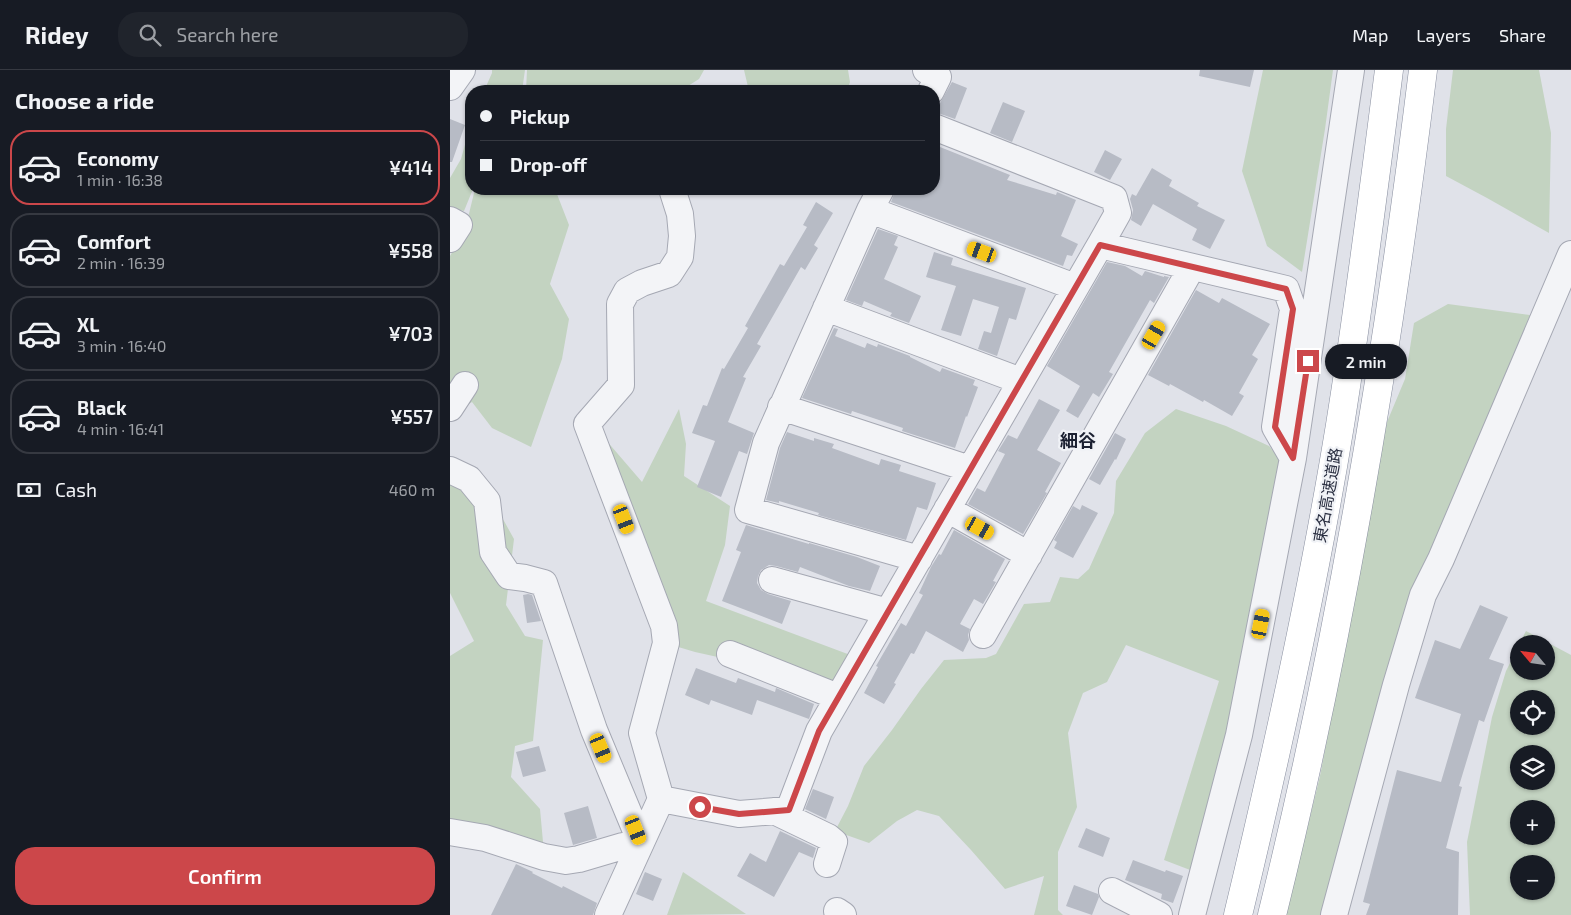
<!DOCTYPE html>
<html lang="en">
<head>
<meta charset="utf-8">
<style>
  :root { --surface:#171b24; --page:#20242c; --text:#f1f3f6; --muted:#9ea1a6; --line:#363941; --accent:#cc474a }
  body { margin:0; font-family:"Exo 2","Noto Sans JP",sans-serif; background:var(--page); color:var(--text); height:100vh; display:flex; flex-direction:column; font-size:19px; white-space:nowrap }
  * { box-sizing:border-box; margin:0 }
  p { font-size:16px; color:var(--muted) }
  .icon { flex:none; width:28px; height:28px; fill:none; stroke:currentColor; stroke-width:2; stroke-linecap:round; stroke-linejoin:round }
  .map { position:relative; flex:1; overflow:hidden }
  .drawer { display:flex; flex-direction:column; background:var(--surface); width:450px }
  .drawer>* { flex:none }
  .hud { position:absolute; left:15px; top:15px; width:475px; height:110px; border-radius:20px; box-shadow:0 1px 4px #0004; display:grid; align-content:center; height:110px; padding:0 15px; background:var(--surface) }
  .needle { width:32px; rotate:299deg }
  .controls { position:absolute; left:1060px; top:565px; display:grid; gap:10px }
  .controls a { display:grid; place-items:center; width:45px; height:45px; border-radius:50%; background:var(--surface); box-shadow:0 1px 4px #0004; font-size:25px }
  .end { position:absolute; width:22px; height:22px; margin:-11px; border:6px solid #cc474a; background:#fff; box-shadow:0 0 0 2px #fff }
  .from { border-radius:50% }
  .bubble { position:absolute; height:35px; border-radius:18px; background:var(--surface); box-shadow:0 1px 4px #0004; font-size:16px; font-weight:600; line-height:35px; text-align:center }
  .car { position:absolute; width:15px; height:30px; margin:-15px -8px; border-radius:6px; box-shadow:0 0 4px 1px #0007; background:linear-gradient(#f5c518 24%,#345 0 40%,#f5c518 0 76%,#345 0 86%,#f5c518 0) }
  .hud b { display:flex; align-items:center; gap:18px; height:48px; font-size:19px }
  .hud b+b { border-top:1px solid var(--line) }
  .hud i { width:12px; height:12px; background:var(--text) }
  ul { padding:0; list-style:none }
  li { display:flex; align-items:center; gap:15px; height:75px; margin:0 10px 8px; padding:0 5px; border:2px solid var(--line); border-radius:20px }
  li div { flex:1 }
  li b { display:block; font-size:19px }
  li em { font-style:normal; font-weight:600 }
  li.selected { border-color:var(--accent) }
  li>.icon { width:45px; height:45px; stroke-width:1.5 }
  h2 { padding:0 15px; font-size:22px; line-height:60px }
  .pay { display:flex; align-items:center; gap:12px; height:55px; padding:0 15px; font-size:19px }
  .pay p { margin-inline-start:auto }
  .action { display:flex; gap:10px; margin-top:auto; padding:10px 15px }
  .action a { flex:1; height:58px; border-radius:20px; background:var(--accent); color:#fff; font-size:20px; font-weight:600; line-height:58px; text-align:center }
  header { display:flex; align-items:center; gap:30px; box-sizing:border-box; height:70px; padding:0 25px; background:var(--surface); border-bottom:1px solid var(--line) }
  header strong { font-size:24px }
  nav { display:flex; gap:28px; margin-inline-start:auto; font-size:18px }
  .search { width:350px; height:45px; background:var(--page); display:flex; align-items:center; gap:12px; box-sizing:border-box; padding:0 18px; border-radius:20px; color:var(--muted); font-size:19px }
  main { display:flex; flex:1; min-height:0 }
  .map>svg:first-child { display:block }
  .green { fill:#c3d3c1; fill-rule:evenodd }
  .building { fill:#b7bbc5 }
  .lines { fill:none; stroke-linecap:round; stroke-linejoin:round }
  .minor-casing { stroke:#a5a8b3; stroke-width:28 }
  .highway-casing { stroke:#888e9f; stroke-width:29 }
  .minor { stroke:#f3f4f7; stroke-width:26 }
  .highway { stroke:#fff; stroke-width:28 }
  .route { stroke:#cc474a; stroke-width:6 }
  .labels { text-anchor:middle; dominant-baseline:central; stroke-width:4.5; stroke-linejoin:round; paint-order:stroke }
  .street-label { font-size:16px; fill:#292e40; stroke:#f0f2f6 }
  .neighbourhood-label { font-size:18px; font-weight:bold; fill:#1b2031; stroke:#f0f2f6 }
</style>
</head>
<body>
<header>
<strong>Ridey</strong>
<div class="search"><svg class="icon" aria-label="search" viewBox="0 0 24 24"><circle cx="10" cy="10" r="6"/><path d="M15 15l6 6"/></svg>Search here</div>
<nav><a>Map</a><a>Layers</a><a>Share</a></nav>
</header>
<main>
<section class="drawer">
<h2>Choose a ride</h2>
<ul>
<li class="selected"><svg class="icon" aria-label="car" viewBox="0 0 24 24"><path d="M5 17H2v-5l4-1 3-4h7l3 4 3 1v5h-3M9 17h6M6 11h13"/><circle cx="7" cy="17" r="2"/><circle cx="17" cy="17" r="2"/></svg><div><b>Economy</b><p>1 min · 16:38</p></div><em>¥414</em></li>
<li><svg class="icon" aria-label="car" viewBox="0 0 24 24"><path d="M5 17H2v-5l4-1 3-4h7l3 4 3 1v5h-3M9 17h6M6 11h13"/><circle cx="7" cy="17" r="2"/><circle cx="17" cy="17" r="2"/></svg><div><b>Comfort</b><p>2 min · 16:39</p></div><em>¥558</em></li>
<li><svg class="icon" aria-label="car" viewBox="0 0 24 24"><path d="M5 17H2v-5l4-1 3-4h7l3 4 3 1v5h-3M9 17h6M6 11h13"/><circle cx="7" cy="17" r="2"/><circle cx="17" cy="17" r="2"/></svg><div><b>XL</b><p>3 min · 16:40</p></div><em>¥703</em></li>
<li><svg class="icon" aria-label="car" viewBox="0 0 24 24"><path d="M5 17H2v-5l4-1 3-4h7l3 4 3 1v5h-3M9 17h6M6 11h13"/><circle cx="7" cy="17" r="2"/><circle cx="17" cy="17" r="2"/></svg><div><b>Black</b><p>4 min · 16:41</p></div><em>¥557</em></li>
</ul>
<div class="pay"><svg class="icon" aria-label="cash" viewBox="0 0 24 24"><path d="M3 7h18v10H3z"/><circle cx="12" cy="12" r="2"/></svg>Cash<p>460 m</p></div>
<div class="action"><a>Confirm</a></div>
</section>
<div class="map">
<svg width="1121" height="845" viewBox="0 0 1121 845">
  <rect width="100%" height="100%" fill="#e0e2e9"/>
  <!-- green -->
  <path class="green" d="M42 0H75L72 21H34L42 3Z
    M77 0H254L249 9 230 21H76Z
    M294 0H398L400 12 397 21H299Z
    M813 0H883L875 59 852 202 817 176 792 101Z
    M1003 0H1089L1101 63 1099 163 1037 128 996 106V59Z
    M21 53V119H23L14 141 0 138V108L11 89Z
    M25 119H105L119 155 100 214 119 249 112 289 81 377 42 358 22 332 0 346V186L15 160Z
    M998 234 1080 245 977 516 878 845H836L870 706 937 352 955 309 964 253Z
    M229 339 236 374 234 406 280 436 275 475 256 531 403 586 386 615 317 598 245 582 225 576 149 362 192 412Z
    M726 339 776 356 819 376 834 394 748 803 714 790 769 611 676 575 657 612 633 623 618 663 627 737 608 782V840L613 845H584L594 806 555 819 521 780 489 746 467 740 447 751 419 773 385 761 398 736 414 696 442 660 471 619 494 590 536 588 546 584 574 534 600 532 610 507 628 509 639 499 664 443 666 411 695 363Z
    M0 408 44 433 64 469 56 535 75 566 93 570 83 671 65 676 61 707 90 739 94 783 0 759V586L24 571 0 523Z
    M1076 561 1121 585V845H1020L1017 772 1042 647 1056 601 1069 575V601H1096V574H1069ZM1069 629H1096V656H1069ZM1069 684H1096V711H1069ZM1069 739H1096V766H1069ZM1069 794H1096V821H1069Z
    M233 802 296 844 217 845Z"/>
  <!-- building -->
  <path class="building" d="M750 0H804L800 17 749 6Z
    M502 12 517 18 505 49 485 42Z
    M553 32 575 41 562 72 540 63Z
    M0 49 15 55 2 92H0Z
    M484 73 490 76V77L560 105 557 110 606 125 607 122 626 130 611 166 628 174 622 186 617 185 613 196 441 132 446 119H484Z
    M655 80 672 89 660 110 644 102Z
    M702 98 722 110 719 116 749 133 747 136 775 150 760 179 742 170 747 159 703 134 691 156 681 150 683 140 680 129 682 124 686 126Z
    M366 132 383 143 364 175 368 178 355 200 351 197 307 274 311 276 293 307 296 308 278 352 304 363 297 384 289 381 271 427 247 417 265 371 242 363 253 335 257 336 272 298 274 299 298 258 295 256 330 194 334 196 357 157 353 155Z
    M428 159 448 166 444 175 448 177 434 209 471 226 459 253 440 246 442 243 414 231 412 236 396 230Z
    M484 182 503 188 501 195 576 218 566 250 559 248 547 286 528 279 534 261 541 263 549 237 523 229 511 266 491 260 506 216 476 207Z
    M657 192 675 196 692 206 695 201 714 207V206L719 207 704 233 700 230 659 302 663 304 649 327 643 323 628 348 616 341 630 316 597 296Z
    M746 220 769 233 772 228 820 254 802 285 808 289 789 323 794 326 782 346 754 330 753 332 720 314 719 316 698 305Z
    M384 258 388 259 385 266 415 278 417 273 427 277 428 274 460 286V287L490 302 492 298 525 310 523 315 528 317 517 347 516 346 505 378 452 361 453 358 402 341 401 344 352 328Z
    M589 329 610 340 587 380 611 393 595 422 597 423 573 464 518 434 527 418 535 422 555 384 548 381 558 365 567 369Z
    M337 362 364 371V368L384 374 382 378 429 395 431 389 451 395 449 401 486 413 477 440 467 437 456 470 368 445 369 443 329 431V433L316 430 330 378Z
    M665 363 676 369 666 390 665 389 650 415 639 409Z
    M632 435 648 443 623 488 604 478 607 472 604 470 623 436 630 440Z
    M296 455 359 474V473L407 487 430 496 420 521 399 516 350 497 348 502 326 496 319 495 311 500 308 506 307 513 311 520 318 524 341 531 332 554 272 531 291 482 286 480Z
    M504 460 555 489 543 511 546 512 533 534 524 529 510 554 520 559 518 565 519 570 513 582 476 561 464 584 461 583 444 613 446 614 434 634 414 623 428 597 426 596 451 553 456 556 473 525 469 523 481 497 489 484 491 485Z
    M78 524 82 525 91 551 77 553 73 525Z
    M1030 535 1058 547 1039 589 1054 594 1034 652 1029 650 1009 716 1012 717 996 778 1009 782 1008 845H916L920 834 913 832 947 700 991 712 1011 644 965 628 985 570 1010 579Z
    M246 598 286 613 288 608 325 622 326 618 364 634 359 649 307 630 302 645 261 630 259 635 235 625Z
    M89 676 96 701 73 707 66 682Z
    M363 719 384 727 376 749 355 739Z
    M138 736 147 768 123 775 114 743Z
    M636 758 660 768 653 787 628 777Z
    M330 761 366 778 363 788 349 782 324 827 287 806 300 783 316 792Z
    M683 790 715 802 716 800 733 806 723 833 711 829 712 824 675 810Z
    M66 794 83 802 82 803 112 818 113 816 147 833 143 845H41Z
    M195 802 212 809 203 831 186 824Z
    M624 815 648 824 649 827 642 845 616 836Z"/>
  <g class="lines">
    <!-- minor casing -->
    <g class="minor-casing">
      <path id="minor" d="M476 0 488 7 481 21
        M0 17 12 0
        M484 57 664 128 668 143 650 175
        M431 119 420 140 316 373 298 440 469 489
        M420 140 625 217
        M0 150 9 155 0 169
        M376 238 571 311
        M331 337 520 399
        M0 338 15 315
        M0 400 19 409 37 431 43 482 59 506 75 508 94 513 144 660 191 773 173 776 129 789 116 791 94 787 35 768 0 762
        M497 439 579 485
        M322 510 438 542
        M533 565 742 197
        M280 584 388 627
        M211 729 192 663 216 573 214 556 137 354 171 315 170 234 177 221 192 213 219 204 230 187 232 166 230 144 223 122 225 119
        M324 741 378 767 384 772 377 794
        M662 821 709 845
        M387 841 393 845
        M158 845 211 729 289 744 339 740 369 661 650 175 836 219 843 239 825 357 843 388
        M742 845 789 665 843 388 901 0
        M884 845 946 615 973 525 991 489 1121 184"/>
    </g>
    <!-- highway casing -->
    <g class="highway-casing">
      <path id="highway" d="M788 845C827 683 863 520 890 355 909 237 924 118 939 0
        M822 845C891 567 938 284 973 0"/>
    </g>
    <!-- minor -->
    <use href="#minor" class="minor"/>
    <!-- highway -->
    <use href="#highway" class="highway"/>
  </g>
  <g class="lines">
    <!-- route -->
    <path class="route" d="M250 737 289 744 339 740 369 661 650 175 836 219 843 239 825 357 843 388 858 291"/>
  </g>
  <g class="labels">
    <!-- street labels -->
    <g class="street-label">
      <text transform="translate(877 425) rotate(-80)">東名高速道路</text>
    </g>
    <!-- neighbourhood labels -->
    <g class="neighbourhood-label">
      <text x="628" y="370">細谷</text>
    </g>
  </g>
</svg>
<div class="controls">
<a><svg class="needle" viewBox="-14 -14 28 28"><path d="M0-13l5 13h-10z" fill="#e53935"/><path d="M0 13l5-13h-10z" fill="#9ea1a6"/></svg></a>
<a><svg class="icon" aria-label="locate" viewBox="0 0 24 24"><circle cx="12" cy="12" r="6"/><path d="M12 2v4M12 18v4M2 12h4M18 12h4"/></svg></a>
<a><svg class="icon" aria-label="layers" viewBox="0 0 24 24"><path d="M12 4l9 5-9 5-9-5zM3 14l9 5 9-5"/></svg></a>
<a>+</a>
<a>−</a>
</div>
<i class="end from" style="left:250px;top:737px"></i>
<i class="end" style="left:858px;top:291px"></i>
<div class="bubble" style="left:875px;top:274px;width:82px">2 min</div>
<i class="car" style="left:532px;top:182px;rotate:290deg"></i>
<i class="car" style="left:704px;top:265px;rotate:30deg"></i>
<i class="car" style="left:174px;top:449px;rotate:159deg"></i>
<i class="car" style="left:530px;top:458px;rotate:119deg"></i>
<i class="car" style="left:811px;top:554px;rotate:11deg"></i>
<i class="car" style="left:151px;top:678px;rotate:157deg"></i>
<i class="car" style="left:186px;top:760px;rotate:158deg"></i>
<div class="hud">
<b><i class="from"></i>Pickup</b>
<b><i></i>Drop-off</b>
</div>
</div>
</main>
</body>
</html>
